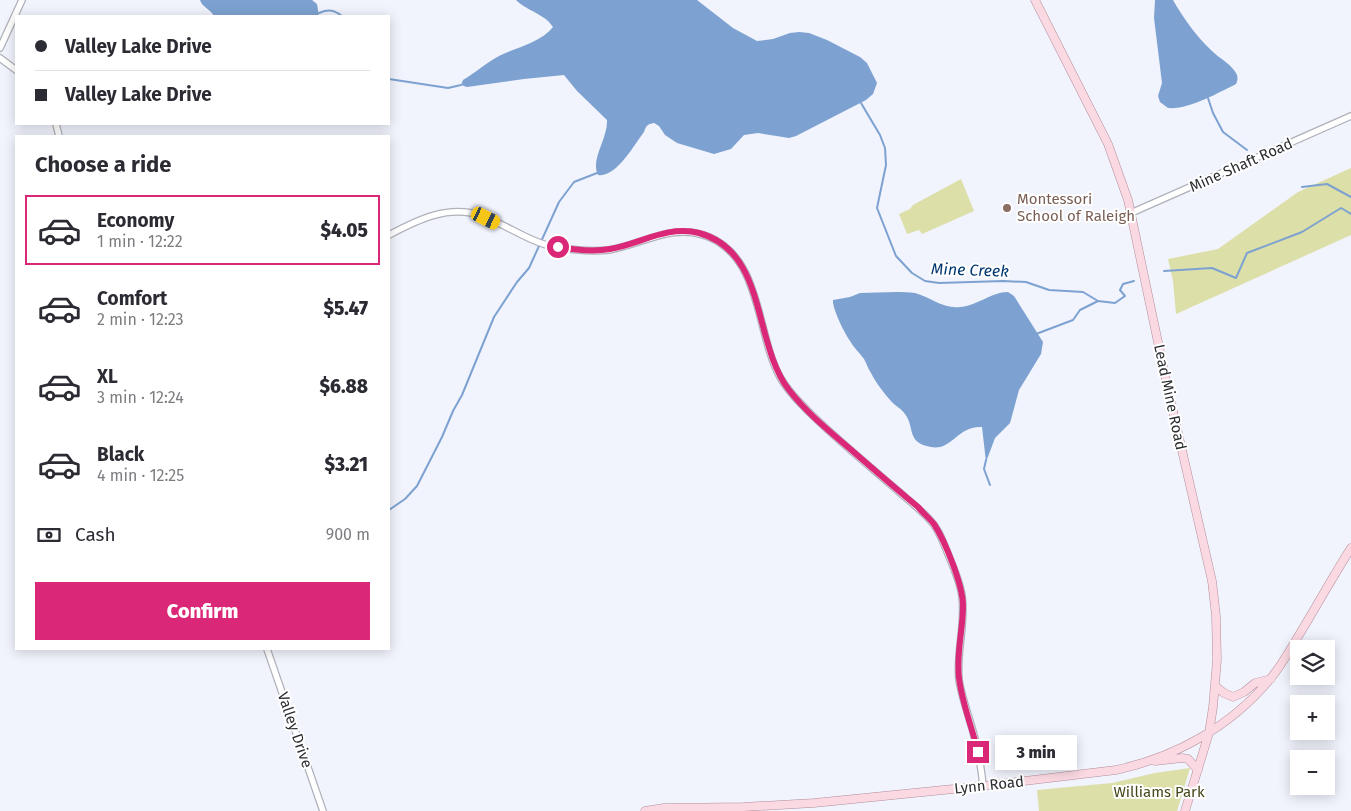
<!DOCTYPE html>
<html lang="en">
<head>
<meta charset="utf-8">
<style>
  :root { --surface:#fff; --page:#f2f2f3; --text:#2b2b33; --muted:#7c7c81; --line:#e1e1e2; --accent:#db2777 }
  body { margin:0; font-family:"Fira Sans",sans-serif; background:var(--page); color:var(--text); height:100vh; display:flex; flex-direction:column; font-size:19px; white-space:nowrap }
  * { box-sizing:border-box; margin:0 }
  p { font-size:16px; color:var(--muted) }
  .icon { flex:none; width:28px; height:28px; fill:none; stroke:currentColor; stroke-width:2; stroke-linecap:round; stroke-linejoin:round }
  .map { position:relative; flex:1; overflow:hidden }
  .sheet { position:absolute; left:15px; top:135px; width:375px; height:515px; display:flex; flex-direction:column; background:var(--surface); border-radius:0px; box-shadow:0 2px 12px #0003 }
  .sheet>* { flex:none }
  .top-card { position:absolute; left:15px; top:15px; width:375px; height:110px; border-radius:0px; box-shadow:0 2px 12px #0003; display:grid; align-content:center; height:110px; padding:0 20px; background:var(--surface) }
  .buttons { position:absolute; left:1290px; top:640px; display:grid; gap:10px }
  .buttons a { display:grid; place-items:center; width:45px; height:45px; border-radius:0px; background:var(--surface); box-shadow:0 2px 12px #0003; font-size:25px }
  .end { position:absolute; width:22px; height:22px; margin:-11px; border:6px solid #db2777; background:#fff; box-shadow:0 0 0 2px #fff }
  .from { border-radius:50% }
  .bubble { position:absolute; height:35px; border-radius:0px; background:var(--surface); box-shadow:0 2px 12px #0003; font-size:16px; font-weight:800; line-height:35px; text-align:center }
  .car { position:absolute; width:15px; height:30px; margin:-15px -8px; border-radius:6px; box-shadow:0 0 4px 1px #0007; background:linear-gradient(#f5c518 24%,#345 0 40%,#f5c518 0 76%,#345 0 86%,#f5c518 0) }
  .top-card b { display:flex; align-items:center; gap:18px; height:48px; font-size:19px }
  .top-card b+b { border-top:1px solid var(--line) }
  .top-card i { width:12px; height:12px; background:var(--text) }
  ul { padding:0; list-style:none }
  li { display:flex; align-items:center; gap:15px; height:70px; margin:0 10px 8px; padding:0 10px; border:2px solid transparent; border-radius:0px }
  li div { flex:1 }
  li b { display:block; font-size:19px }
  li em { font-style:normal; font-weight:800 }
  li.current { border-color:var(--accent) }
  li>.icon { width:45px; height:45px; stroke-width:1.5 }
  h2 { padding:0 20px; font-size:22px; line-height:60px }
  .pay { display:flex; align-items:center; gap:12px; height:55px; padding:0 20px; font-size:19px }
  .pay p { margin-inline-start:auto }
  .action { display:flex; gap:10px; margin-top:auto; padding:10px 20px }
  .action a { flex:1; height:58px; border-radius:0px; background:var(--accent); color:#fff; font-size:20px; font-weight:800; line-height:58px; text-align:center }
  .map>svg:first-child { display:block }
  .green { fill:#dcdfa7 }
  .water { fill:#7da2d1 }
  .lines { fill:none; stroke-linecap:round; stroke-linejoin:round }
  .stream { stroke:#7da2d1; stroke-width:2 }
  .minor-casing { stroke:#afb1ba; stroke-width:8 }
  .major-casing { stroke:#b18d98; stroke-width:9 }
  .minor { stroke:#fff; stroke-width:5.5 }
  .major { stroke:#fbd9e3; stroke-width:8 }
  .route { stroke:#db2777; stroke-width:6 }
  .education-dot { fill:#8d6e63; stroke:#fff; stroke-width:2 }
  .labels { text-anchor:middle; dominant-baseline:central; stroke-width:4; stroke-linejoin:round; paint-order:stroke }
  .street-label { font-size:15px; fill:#2c2d30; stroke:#fff }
  .education-label { font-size:15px; fill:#785e54; stroke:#fff; text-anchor:start }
  .park-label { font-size:15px; fill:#46471a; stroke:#fff }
  .water-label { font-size:16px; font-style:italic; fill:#023870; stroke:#fff }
</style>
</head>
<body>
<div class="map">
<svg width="1351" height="811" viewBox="0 0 1351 811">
  <rect width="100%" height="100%" fill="#f1f3fd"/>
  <!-- green -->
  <path class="green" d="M1351 168V235L1176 314 1173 281 1168 259 1218 249 1298 192Z
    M961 179 974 211 922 234 919 230 907 234 899 214 910 209 913 205Z
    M1190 768 1177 811H1039L1037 790 1112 783 1155 773Z"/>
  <!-- water -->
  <path class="water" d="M200 0H312L317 4 319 16H214C210 9 202 7 200 0Z
    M516 0H697L733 28 757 41 773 39 790 33 799 32 809 33 827 40 860 57 867 63 877 83 873 94 866 100 796 136 789 138 758 133 744 135 731 149 714 154 677 143 665 135 659 126 654 123C647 124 646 126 644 132 634 145 616 178 598 175 590 159 608 139 607 120L577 91 564 75 524 79 467 87 461 85 463 80C475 73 486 63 499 56 517 47 540 43 553 27 545 14 527 11 516 0Z
    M1155 0H1173C1183 18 1197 37 1212 51 1220 59 1230 63 1236 73 1238 77 1238 79 1236 84 1218 93 1188 110 1168 108L1160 102 1158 96 1162 83 1154 18Z
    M896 292C902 292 909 292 915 293 930 297 943 309 960 307 977 306 991 292 1008 292L1014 296 1043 342 1041 354 1019 390 1010 423 995 438 986 462 982 427C958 425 952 451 931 447 906 443 915 427 905 414 901 408 895 406 891 401 884 393 876 383 871 373 868 369 867 364 864 359 860 353 854 348 850 341 844 332 835 314 833 303V300L850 297 860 293Z"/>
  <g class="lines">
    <!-- stream -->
    <path class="stream" d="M319 13C329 9 334 10 342 16
      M389 79 448 88 461 85
      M1208 98 1213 113 1223 132 1247 150
      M861 103 880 135 885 148 886 165 877 208 896 256 912 273 925 281 939 283 1003 281 1026 282 1049 290 1083 292 1098 301 1115 303 1125 296 1120 290 1123 284 1134 281
      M1302 187 1327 184 1351 197
      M1164 271 1212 268 1236 278 1247 253 1302 232 1341 208 1351 214
      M1036 334 1073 320 1080 310 1098 301
      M986 460 984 469 990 485
      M389 510 405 499 417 486 442 437 453 411 462 395 494 317 517 282 529 268 559 202 574 182 597 173"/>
    <!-- minor casing -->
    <g class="minor-casing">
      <path id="minor" d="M0 48 22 0
        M0 58 16 70
        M56 124 59 136
        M1131 213 1351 116
        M389 235C417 220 449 204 482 216 507 225 529 242 555 247 573 250 591 252 609 250 644 244 673 222 709 237 762 259 756 333 780 377 788 391 800 403 812 415 839 441 868 465 897 490 908 500 920 509 930 520 939 529 943 542 948 554 954 568 960 582 962 596 966 624 956 652 959 680 961 693 965 705 969 718 976 740 981 763 983 786
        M267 649 323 811"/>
    </g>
    <!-- major casing -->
    <g class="major-casing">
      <path id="major" d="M1035 0 1108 144 1128 200 1167 385 1212 581 1216 616 1217 660 1213 707 1209 733 1185 811
        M1215 686 1224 693 1233 697 1244 692 1255 683 1271 679
        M1155 761 1182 758 1188 759 1198 770
        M645 811 664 808 743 807 814 803 983 786 1116 770C1176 757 1232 726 1271 678 1281 666 1288 653 1296 640 1315 609 1332 578 1351 548"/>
    </g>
    <!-- minor -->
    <use href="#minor" class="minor"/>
    <!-- major -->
    <use href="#major" class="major"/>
  </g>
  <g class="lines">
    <!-- route -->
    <path class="route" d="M558 247C575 250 593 252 610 249 640 244 667 225 699 233 768 252 752 342 789 390 806 412 828 430 849 448 872 468 895 488 918 507 923 513 929 518 934 524 945 541 963 585 963 606 963 630 956 654 959 678 962 703 972 727 978 752"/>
  </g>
  <!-- markers -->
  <circle class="education-dot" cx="1007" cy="208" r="5"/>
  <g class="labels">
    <!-- street labels -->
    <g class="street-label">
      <text transform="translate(1241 165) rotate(-24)">Mine Shaft Road</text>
      <text transform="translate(1170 397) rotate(78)">Lead Mine Road</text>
      <text transform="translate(295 730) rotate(71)">Valley Drive</text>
      <text transform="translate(989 785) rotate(-6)">Lynn Road</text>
    </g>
    <!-- education labels -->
    <g class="education-label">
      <text x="1017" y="199">Montessori<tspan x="1017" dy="17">School of Raleigh</tspan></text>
    </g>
    <!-- park labels -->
    <g class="park-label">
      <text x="1159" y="792">Williams Park</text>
    </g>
    <!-- water labels -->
    <g class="water-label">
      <text transform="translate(970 270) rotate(2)">Mine Creek</text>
    </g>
  </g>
</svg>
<div class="buttons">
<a><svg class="icon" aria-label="layers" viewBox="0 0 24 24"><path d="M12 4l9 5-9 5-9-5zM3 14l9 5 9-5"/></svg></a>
<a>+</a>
<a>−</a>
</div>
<i class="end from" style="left:558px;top:247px"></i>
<i class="end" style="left:978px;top:752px"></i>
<div class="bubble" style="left:995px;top:735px;width:82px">3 min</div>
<i class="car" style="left:486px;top:218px;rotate:116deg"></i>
<div class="top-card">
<b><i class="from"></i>Valley Lake Drive</b>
<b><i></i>Valley Lake Drive</b>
</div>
<section class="sheet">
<h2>Choose a ride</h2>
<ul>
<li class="current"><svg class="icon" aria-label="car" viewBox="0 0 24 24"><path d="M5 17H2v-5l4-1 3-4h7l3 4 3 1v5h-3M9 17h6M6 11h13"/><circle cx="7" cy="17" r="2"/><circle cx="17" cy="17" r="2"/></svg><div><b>Economy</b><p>1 min · 12:22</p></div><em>$4.05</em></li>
<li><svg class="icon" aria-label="car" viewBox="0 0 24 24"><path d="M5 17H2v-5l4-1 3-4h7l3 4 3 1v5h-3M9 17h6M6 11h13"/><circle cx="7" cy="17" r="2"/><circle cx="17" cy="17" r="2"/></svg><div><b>Comfort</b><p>2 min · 12:23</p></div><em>$5.47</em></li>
<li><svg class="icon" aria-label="car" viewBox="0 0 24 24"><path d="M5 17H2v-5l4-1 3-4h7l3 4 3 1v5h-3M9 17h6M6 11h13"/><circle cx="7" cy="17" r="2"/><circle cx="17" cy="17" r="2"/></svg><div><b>XL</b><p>3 min · 12:24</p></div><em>$6.88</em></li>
<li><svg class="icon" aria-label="car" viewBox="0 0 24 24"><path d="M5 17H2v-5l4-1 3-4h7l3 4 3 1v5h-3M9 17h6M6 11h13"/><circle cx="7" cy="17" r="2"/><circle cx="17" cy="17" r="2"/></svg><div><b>Black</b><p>4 min · 12:25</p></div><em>$3.21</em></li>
</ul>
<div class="pay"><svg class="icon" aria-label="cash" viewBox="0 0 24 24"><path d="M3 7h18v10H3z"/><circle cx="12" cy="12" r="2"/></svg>Cash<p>900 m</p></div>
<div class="action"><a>Confirm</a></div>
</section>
</div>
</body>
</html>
